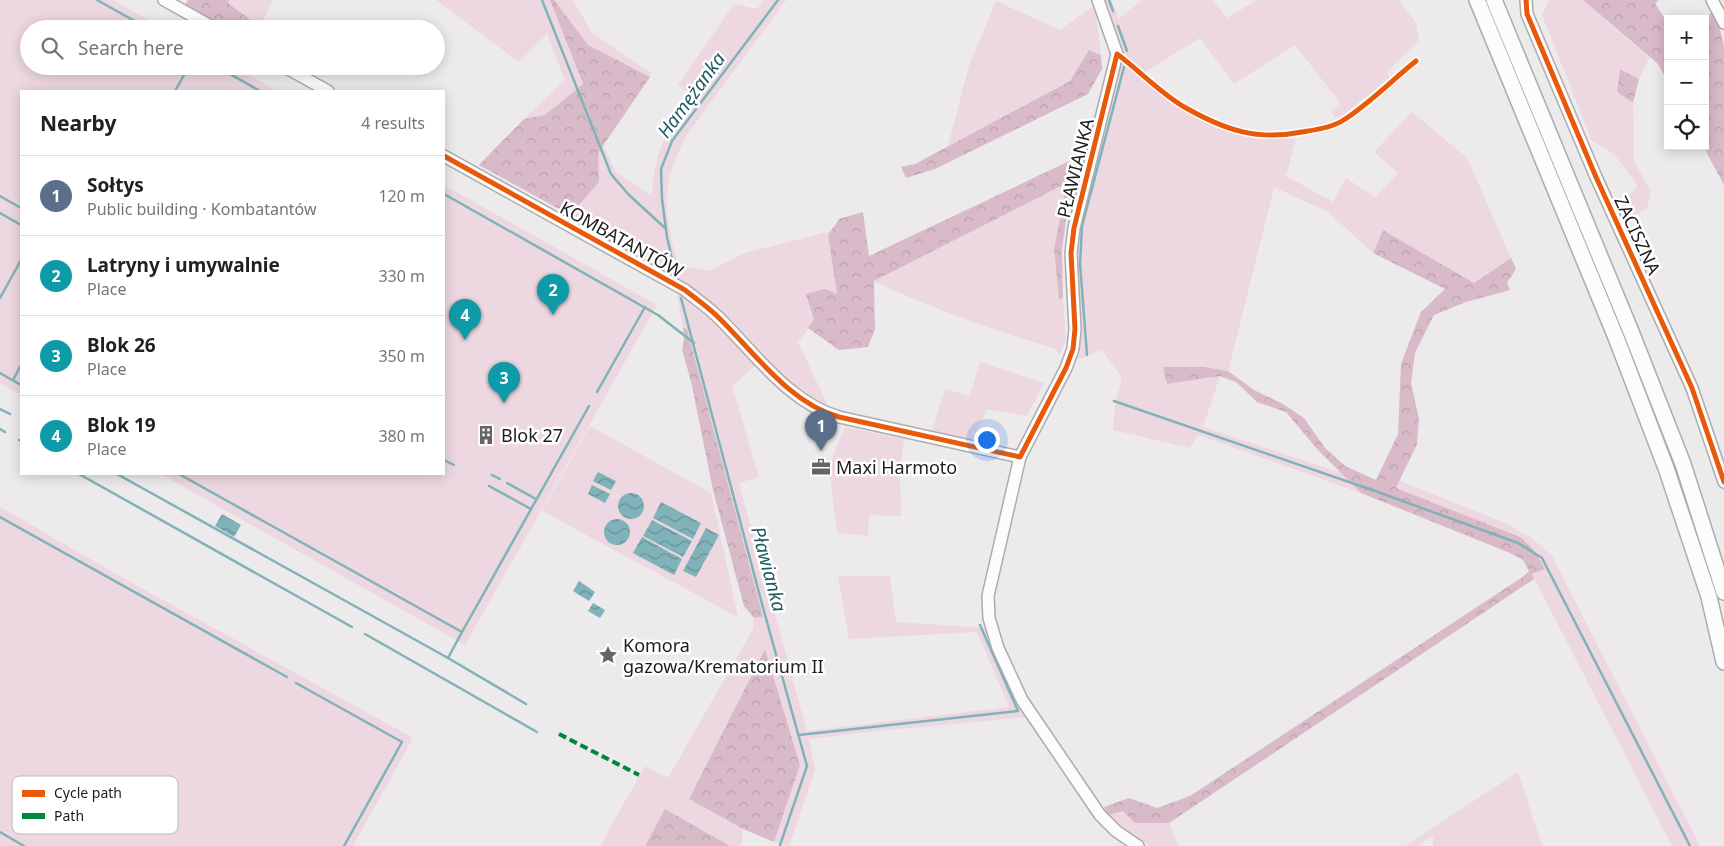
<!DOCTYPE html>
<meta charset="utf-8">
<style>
:root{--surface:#fff;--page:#f6f6f6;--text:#202124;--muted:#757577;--line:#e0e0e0;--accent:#666565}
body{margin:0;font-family:"Noto Sans",sans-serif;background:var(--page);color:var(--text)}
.controls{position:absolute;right:15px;top:15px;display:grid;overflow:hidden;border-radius:0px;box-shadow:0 2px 12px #0003}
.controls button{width:45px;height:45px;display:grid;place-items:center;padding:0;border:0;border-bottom:1px solid var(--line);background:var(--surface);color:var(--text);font:25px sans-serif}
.you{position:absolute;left:986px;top:439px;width:18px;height:18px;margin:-12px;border:4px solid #fff;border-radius:50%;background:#1a73e8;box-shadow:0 0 0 8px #1a73e833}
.badge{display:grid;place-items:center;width:32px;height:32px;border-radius:50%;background:var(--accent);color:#fff;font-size:16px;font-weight:700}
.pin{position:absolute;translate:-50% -41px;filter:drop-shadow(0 1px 2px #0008)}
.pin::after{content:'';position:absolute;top:26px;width:18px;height:15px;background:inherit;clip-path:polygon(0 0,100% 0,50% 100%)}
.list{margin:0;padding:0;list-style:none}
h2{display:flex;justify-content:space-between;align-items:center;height:65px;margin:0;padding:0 20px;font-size:21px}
h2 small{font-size:16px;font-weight:400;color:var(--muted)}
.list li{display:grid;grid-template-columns:32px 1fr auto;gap:15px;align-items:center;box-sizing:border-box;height:80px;padding:0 20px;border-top:1px solid var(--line)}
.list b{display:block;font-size:19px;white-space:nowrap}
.list p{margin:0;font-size:16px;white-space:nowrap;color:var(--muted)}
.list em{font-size:16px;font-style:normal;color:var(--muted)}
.icon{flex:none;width:28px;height:28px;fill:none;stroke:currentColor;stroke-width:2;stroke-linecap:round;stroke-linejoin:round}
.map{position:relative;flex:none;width:1724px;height:846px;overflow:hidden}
.search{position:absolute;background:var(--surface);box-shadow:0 2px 12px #0003;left:20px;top:20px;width:425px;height:55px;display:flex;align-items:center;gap:12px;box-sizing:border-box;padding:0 18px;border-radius:28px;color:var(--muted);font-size:19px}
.panel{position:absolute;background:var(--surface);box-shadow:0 2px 12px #0003;left:20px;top:90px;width:425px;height:385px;border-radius:0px}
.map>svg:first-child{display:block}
</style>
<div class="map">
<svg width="1724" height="846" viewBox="0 0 1724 846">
<defs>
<pattern id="forest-crowns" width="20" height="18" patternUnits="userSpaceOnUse" patternTransform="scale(1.25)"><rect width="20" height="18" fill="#d9bac9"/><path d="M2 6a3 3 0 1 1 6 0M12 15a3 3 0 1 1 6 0" fill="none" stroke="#ba9fac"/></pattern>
<pattern id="water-waves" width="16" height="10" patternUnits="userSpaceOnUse" patternTransform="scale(1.25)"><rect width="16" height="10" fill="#80b3b9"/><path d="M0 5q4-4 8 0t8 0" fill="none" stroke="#689196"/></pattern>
</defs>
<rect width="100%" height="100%" fill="#eceaeb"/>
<g fill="#edd7e1">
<polygon points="0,0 113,0 164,29 29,29 29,66 233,66 277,91 21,91 21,395 0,383"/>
<polygon points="229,0 273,0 260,27 228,3"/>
<polygon points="436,0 550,0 583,84 545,115 524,119 565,80 547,34 519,62"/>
<polygon points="554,0 573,0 592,33 651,73 650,77 588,45"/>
<path d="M764,0h22l-100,136c-8,17 -16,34 -18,52 -4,25 4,53 10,77l31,6 36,-18 86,-22 -3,4 9,60 -23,26 -16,21 30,64 -23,-11 -23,-21 -51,-55 -37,-30 -125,-70 1,-4 29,-33 -1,-29 5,-8 13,27 36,24c1,-22 5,-44 16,-64 7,-12 18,-23 26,-34l-16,-13 56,-81 23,5z"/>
<polygon points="1101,0 1111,0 1119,19 1142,0 1212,0 1227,18 1257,0 1398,0 1416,23 1419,40 1387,72 1390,77 1341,117 1335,118 1331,112 1341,104 1295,45 1234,84 1200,38 1145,72 1122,51"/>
<polygon points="1549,0 1583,0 1649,58 1639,79 1620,69 1617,92 1633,103 1634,161 1651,192 1647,208 1631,219 1622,202 1638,186 1614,154 1592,141 1542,15"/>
<polygon points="996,1 1060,30 1095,5 1101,55 1089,50 1070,81 948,146 969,66"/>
<polygon points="1119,61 1187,113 1227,131 1259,139 1296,139 1286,176 1333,202 1346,178 1375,197 1398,173 1374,152 1412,112 1467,158 1511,258 1474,283 1383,230 1373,253 1328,212 1274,187 1228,371 1205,367 1163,367 1168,384 1220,376 1203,427 1342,473 1361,493 1198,435 1190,448 1113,430 1115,405 1122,378 1102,350 1076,360 1079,333 1076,253 1079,223"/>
<path d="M1068,183l-14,66 5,50 4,-1 3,42 -7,15 -3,-6c-62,-19 -123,-40 -182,-68z"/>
<polygon points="444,185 657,305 465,645 161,474 444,474"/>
<polygon points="677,295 687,295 756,365 732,386 759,477 739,483 807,731 1009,707 977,632 849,639 838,576 890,576 896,622 985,628 1025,717 867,732 809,739 815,770 789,846 774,842 800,765 765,649 689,799 743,829 742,843 737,846 730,846 665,809 645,846 604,846 601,844 645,766 668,778 753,629 754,618 763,617 687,329 683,328"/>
<polygon points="980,362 1044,383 1027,416 987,409 973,440 932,432 945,389 970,396"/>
<polygon points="590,426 711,493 738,617 542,511"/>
<polygon points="845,427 904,439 900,474 901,516 869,515 868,536 837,533 830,475 833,456"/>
<polygon points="1400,481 1503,522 1532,538 1552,556 1700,846 1672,846 1532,574 1545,569 1520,537 1396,488"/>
<polygon points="0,507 134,584 413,738 353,846 0,846"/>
<polygon points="1518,772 1542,846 1433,846 1433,836 1417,846 1405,846"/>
<polygon points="1123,810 1135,823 1169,823 1178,846 1150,846 1124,829 1108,815"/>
</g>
<g fill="url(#forest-crowns)">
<polygon points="188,0 229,0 228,3 260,27 259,29 226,29 185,5"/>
<polygon points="550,0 554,0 588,45 650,77 598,153 599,182 570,215 479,165 524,119 545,115 583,84"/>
<polygon points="1583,0 1659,0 1655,3 1668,24 1668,82 1658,64"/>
<polygon points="1713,12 1719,25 1724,47 1724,185 1703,146 1705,146 1705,19 1702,19"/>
<polygon points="1089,50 1101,55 1102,69 1088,94 935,169 906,178 901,167 915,164 1070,81"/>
<polygon points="1620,69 1639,79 1633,103 1617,92"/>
<polygon points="1080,156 1067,212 1062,250 1063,298 1059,299 1054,249 1067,183 874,281 875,329 868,347 839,350 808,328 814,320 806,294 825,289 837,294 828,235 839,219 863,212 869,256"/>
<polygon points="1383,230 1474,283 1511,258 1516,269 1507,283 1510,290 1466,302 1434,315 1415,353 1411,383 1419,419 1417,444 1396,488 1520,537 1533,549 1545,569 1532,574 1534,579 1169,823 1135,823 1123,811 1108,815 1104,807 1129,798 1157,808 1190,796 1521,578 1529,571 1523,560 1510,553 1361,493 1318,450 1286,412 1257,402 1236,382 1220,376 1167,384 1163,367 1205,367 1228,371 1254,390 1283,404 1304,418 1325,448 1345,466 1376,480 1398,434 1401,364 1421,312 1445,289 1373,253"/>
<polygon points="683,328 687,329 763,617 754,618 744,606 713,490 691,381 682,350 684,340"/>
<polygon points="765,649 800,765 774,842 743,829 689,799"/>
<polygon points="665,809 730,846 645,846"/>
</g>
<g fill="url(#water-waves)">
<polygon points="598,472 616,481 611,490 593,481"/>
<polygon points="592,485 610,494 605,503 588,494"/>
<circle cx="631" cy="506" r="13"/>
<polygon points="661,502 701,523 693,539 653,518"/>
<polygon points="222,514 241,525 234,537 215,526"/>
<circle cx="617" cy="532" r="13"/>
<polygon points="652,520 692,541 683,557 643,536"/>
<polygon points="706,528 719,535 696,577 683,571"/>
<polygon points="642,537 682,559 674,575 633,553"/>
<polygon points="579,581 595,592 589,601 573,591"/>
<polygon points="593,603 605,610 600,618 588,611"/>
</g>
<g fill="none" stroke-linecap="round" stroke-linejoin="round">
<g stroke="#80b3b9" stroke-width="2.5">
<polyline points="97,0 149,29"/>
<polyline points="542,0 611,174 628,194 665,228"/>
<polyline points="1109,0 1113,11"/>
<polyline points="1118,26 1127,51"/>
<polyline points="216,66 260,91"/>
<polyline points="175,91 189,66"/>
<polyline points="444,194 658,315 694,343"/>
<polyline points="0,196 21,208"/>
<polyline points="0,213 21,225"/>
<polyline points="675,272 667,237 662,199 661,169 672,141 778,0"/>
<polyline points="0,298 21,260"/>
<polyline points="681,298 762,604 807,766 780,845"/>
<polyline points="1087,355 1080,263 1082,226 1124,67"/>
<polyline points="0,373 21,385"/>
<polyline points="13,380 21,365"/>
<polyline points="597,392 645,307"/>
<polyline points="1114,401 1375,491 1518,543 1542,558 1690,846"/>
<polyline points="0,409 10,414"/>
<polyline points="0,429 5,432"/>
<polyline points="19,440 21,441"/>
<polyline points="444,460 454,465"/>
<polyline points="79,474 352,627"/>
<polyline points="117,474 448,658 526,704"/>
<polyline points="179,474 462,632 589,406"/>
<polyline points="492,475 500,479"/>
<polyline points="507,483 536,499"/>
<polyline points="489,486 531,509"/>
<polyline points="0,517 287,677"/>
<polyline points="365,634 537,732"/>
<polyline points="448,658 462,632"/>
<polyline points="296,683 402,742 344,846"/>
<polyline points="799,735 1018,711 980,625"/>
<polyline points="0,832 24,846"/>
</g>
<g stroke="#adabac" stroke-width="14">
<g id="street">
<polyline points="164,0 216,29"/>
<polyline points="1098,0 1117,54 1074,228 1071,253 1075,329 1073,349 1066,368 1020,457 988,596 989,618 998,648 1022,700 1100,815 1116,831 1138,846"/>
<polyline points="1526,0 1527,14 1596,177 1692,388 1724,482"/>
<polyline points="1712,0 1724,23"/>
<polyline points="283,66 328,91"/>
<path d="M444,156l241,134c11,9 23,17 33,27 36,35 71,86 121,100l181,40"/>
</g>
</g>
<g stroke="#adabac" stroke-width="18">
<g id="secondary">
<polyline points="1477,0 1617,340 1666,468 1709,597 1724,662"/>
<polyline points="1494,0 1632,334 1683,464 1724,592"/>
</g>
</g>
<use href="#street" stroke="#fcfcfc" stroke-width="11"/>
<use href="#secondary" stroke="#fcfcfc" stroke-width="15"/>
<polyline stroke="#00873e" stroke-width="4" stroke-dasharray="8 4" stroke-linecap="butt" points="559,734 639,775"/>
<g stroke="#fff" stroke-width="8">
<g id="cycleway">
<polyline points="1526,0 1527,14 1596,177 1692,388 1724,482"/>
<path d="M444,156l241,134c11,9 23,17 33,27 36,35 71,86 121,100l181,40 46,-89 7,-19 2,-20 -4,-76 3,-25 43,-174c23,17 44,40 69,54 39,22 71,33 116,24 12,-2 29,-4 40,-11 26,-16 50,-41 74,-60"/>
</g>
</g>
<use href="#cycleway" stroke="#e8590c" stroke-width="5"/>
</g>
<defs>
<g id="building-bare" transform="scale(1.5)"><path d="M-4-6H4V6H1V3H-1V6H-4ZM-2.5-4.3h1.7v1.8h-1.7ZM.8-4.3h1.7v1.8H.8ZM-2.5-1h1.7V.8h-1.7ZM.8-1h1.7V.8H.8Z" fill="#666565" stroke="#fff" stroke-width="2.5" paint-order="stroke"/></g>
<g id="office-bare" transform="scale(1.5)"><path d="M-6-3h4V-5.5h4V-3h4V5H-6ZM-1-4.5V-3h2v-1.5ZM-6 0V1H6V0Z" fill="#666565" stroke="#fff" stroke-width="2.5" paint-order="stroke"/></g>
<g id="sight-bare" transform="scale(1.5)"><path d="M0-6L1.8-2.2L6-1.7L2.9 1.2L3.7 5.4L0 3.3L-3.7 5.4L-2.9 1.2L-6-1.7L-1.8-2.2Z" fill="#666565" stroke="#fff" stroke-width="2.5" paint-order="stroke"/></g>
</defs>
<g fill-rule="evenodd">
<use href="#building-bare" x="486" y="435"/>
<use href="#office-bare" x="821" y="467"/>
<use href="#sight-bare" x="608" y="655"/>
</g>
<g text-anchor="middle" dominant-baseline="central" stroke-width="5" stroke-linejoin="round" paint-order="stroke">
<g font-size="18" fill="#1e1d1d" stroke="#fff">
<text transform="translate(1075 168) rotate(-76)">PŁAWIANKA</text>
<text transform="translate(1638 235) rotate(65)">ZACISZNA</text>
<text transform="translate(622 239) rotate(29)">KOMBATANTÓW</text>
</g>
<g font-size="18" fill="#1e1d1d" stroke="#fff" text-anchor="start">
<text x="501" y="435">Blok 27</text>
<text x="836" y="467">Maxi Harmoto</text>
<text x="623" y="645">Komora<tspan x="623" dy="21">gazowa/Krematorium II</tspan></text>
</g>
<g font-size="19" font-style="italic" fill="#1f5d63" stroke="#fff">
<text transform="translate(691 95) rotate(-54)">Hamężanka</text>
<text transform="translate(769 569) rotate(75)">Pławianka</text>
</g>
</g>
<rect x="12" y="776" width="166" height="58" rx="8" fill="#fff" stroke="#bcbbbb" stroke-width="1"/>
<rect x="22" y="790" width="23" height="7" fill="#e8590c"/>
<rect x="22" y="813" width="23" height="6" fill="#00873e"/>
<g font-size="14" fill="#1e1d1d">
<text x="54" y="798">Cycle path</text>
<text x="54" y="821">Path</text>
</g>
</svg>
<div class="controls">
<button>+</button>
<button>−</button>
<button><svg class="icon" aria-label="locate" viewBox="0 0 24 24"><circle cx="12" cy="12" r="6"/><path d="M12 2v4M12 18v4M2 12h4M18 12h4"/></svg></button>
</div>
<div class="you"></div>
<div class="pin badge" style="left:821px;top:451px;background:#5c6f8a">1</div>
<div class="pin badge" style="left:553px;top:315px;background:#0f9aa8">2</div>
<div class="pin badge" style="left:504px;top:403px;background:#0f9aa8">3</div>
<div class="pin badge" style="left:465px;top:340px;background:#0f9aa8">4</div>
<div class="search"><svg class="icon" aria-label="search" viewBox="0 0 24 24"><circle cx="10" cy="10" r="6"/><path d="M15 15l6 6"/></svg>Search here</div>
<section class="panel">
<h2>Nearby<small>4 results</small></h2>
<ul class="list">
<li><span class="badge" style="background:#5c6f8a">1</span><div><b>Sołtys</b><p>Public building · Kombatantów</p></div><em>120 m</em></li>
<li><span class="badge" style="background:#0f9aa8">2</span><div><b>Latryny i umywalnie</b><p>Place</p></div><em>330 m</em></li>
<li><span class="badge" style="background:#0f9aa8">3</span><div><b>Blok 26</b><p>Place</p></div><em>350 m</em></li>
<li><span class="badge" style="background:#0f9aa8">4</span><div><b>Blok 19</b><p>Place</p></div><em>380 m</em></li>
</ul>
</section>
</div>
